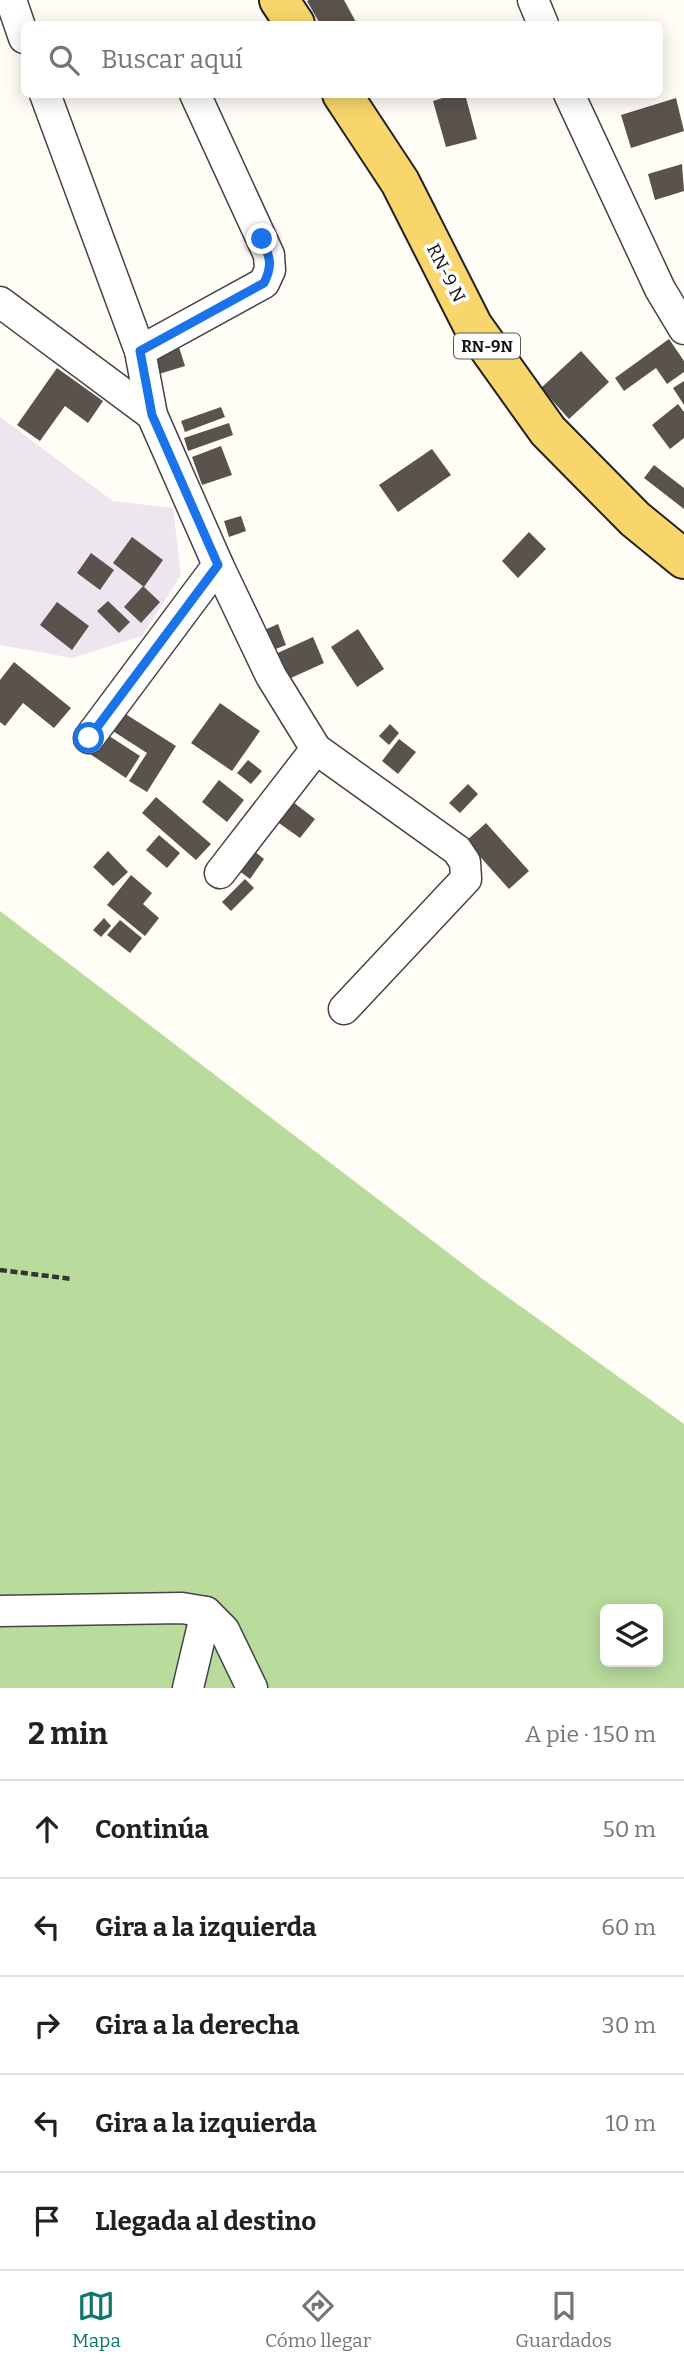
<!DOCTYPE html>
<html lang="es">
<meta charset="utf-8">
<style>
:root{--surface:#fff;--page:#f6f6f6;--text:#202124;--muted:#757577;--line:#e0e0e0;--accent:#0f766e}
body{margin:0;font-family:Bitter,serif;background:var(--page);color:var(--text)}
.controls{position:absolute;right:21px;bottom:21px;display:grid;overflow:hidden;border-radius:10px;box-shadow:0 4px 18px #0003}
.controls button{width:63px;height:63px;display:grid;place-items:center;padding:0;border:0;border-bottom:2px solid var(--line);background:var(--surface);color:var(--text);font:35px sans-serif}
.stop{position:absolute;width:21px;height:21px;margin:-16px;border:5px solid #1a73e8;border-radius:50%;background:#fff}
.stop.end{background:#1a73e8;border-color:#fff;box-shadow:0 2px 7px #0008}
.list{margin:0;padding:0;list-style:none}
h2{display:flex;justify-content:space-between;align-items:center;height:91px;margin:0;padding:0 28px;font-size:30px}
h2 small{font-size:23px;font-weight:400;color:var(--muted)}
.list li{display:grid;grid-template-columns:46px 1fr auto;gap:21px;align-items:center;box-sizing:border-box;height:98px;padding:0 28px;border-top:2px solid var(--line)}
.list b{display:block;font-size:26px;white-space:nowrap}
.list em{font-size:23px;font-style:normal;color:var(--muted)}
.icon{flex:none;width:38px;height:38px;fill:none;stroke:currentColor;stroke-width:2;stroke-linecap:round;stroke-linejoin:round}
.map{position:relative;flex:none;width:684px;height:1688px;overflow:hidden}
.search{position:absolute;background:var(--surface);box-shadow:0 4px 18px #0003;left:21px;right:21px;top:21px;height:77px;display:flex;align-items:center;gap:18px;box-sizing:border-box;padding:0 24px;border-radius:10px;color:var(--muted);font-size:26px}
.sheet{height:581px;background:var(--surface)}
nav{display:flex;justify-content:space-around;align-items:center;box-sizing:border-box;height:98px;border-top:2px solid var(--line);background:var(--surface);font-size:19px;color:var(--muted)}
nav a{display:grid;justify-items:center;gap:4px}
nav .on{color:var(--accent)}
.map>svg:first-child{display:block}
</style>
<div class="map">
<svg width="684" height="1688" viewBox="0 0 684 1688">
<rect width="100%" height="100%" fill="#fffdf5"/>
<polygon fill="#eee6ef" points="0,417 113,501 173,508 181,575 142,636 72,658 0,645"/>
<path fill="#b9dc9c" fill-rule="evenodd" d="M0,911l484,369 200,144v264h-684zM605,1609h53v53h-53z"/>
<g fill="#5a524d">
<polygon points="309,0 344,0 357,24 320,24 307,1"/>
<polygon points="456,94 465,94 477,139 446,147 433,101"/>
<polygon points="676,98 684,131 631,148 621,115"/>
<polygon points="682,164 684,191 655,200 648,174"/>
<polygon points="669,339 684,361 684,372 667,384 656,368 624,391 615,378"/>
<polygon points="177,341 185,366 159,374 151,350"/>
<polygon points="581,351 609,382 569,419 541,388"/>
<polygon points="57,368 103,401 88,423 65,406 40,441 17,425"/>
<polygon points="684,381 684,405 673,388"/>
<polygon points="678,404 684,412 684,438 670,449 652,425"/>
<polygon points="221,407 225,417 185,432 181,421"/>
<polygon points="229,423 233,435 188,451 184,438"/>
<polygon points="221,446 232,475 202,485 192,457"/>
<polygon points="432,449 451,475 398,512 379,485"/>
<polygon points="654,465 684,488 684,509 644,478"/>
<polygon points="241,516 246,531 229,537 224,521"/>
<polygon points="529,532 546,549 518,578 502,561"/>
<polygon points="132,537 163,560 144,587 113,563"/>
<polygon points="91,553 114,570 100,590 77,573"/>
<polygon points="143,586 160,602 141,623 124,607"/>
<polygon points="108,601 130,622 119,633 97,611"/>
<polygon points="57,602 89,626 72,650 40,625"/>
<polygon points="278,624 286,645 268,652 260,632"/>
<polygon points="358,629 384,669 357,687 331,647"/>
<polygon points="313,637 324,663 282,682 271,656"/>
<polygon points="14,662 71,708 54,728 23,703 5,726 0,722 0,680"/>
<polygon points="220,703 260,731 232,771 191,743"/>
<polygon points="116,708 176,746 147,792 129,781 147,753 105,726"/>
<polygon points="390,724 399,733 389,745 379,736"/>
<polygon points="100,730 140,756 126,778 87,752"/>
<polygon points="399,739 416,752 398,774 382,761"/>
<polygon points="248,760 262,771 251,784 237,773"/>
<polygon points="219,780 244,800 227,822 202,802"/>
<polygon points="468,784 478,794 460,813 449,803"/>
<polygon points="284,795 315,819 300,838 269,816"/>
<polygon points="156,797 211,844 196,860 142,813"/>
<polygon points="486,823 529,871 509,889 466,841"/>
<polygon points="159,835 180,853 167,868 146,850"/>
<polygon points="249,847 264,859 250,879 234,867"/>
<polygon points="108,851 128,872 113,886 93,867"/>
<polygon points="131,875 152,893 143,904 159,918 145,936 107,905"/>
<polygon points="245,879 254,888 231,911 222,902"/>
<polygon points="104,918 111,926 101,937 93,930"/>
<polygon points="120,920 142,938 130,953 107,935"/>
</g>
<g fill="none" stroke-linecap="round" stroke-linejoin="round">
<g stroke="#444" stroke-width="33">
<g id="minor">
<polyline points="11,0 24,38"/>
<polyline points="533,0 543,24"/>
<polyline points="45,94 140,351 152,415 218,565 271,676 316,749 457,850 465,862 466,879 344,1009"/>
<polyline points="569,94 660,289 684,329"/>
<polyline points="0,302 152,415"/>
<polyline points="140,351 264,283 270,270 269,255 195,94"/>
<polyline points="89,738 218,565"/>
<polyline points="220,873 316,749"/>
<polyline points="0,1611 182,1608 206,1612 224,1630 252,1688"/>
<polyline points="188,1688 206,1612"/>
</g>
</g>
<g stroke="#222" stroke-width="42">
<g id="major">
<polyline points="279,0 295,24"/>
<polyline points="342,94 400,182 473,326 548,431 635,519 684,559"/>
</g>
</g>
<polyline stroke="#333" stroke-width="4.5" stroke-dasharray="7 3.5" stroke-linecap="butt" points="0,1270 72,1279"/>
<use href="#minor" stroke="#fff" stroke-width="30"/>
<use href="#major" stroke="#f9d66b" stroke-width="38"/>
</g>
<g fill="none" stroke-linecap="round" stroke-linejoin="round">
<path stroke="#1a73e8" stroke-width="9" d="M89,738l129,-173 -66,-150 -12,-64 124,-68c9,-18 6,-26 -2,-44"/>
</g>
<g text-anchor="middle" dominant-baseline="central" stroke-width="7" stroke-linejoin="round" paint-order="stroke">
<rect fill="#fff" stroke="#585858" stroke-width="2" x="454" y="333.5" width="66" height="25" rx="5"/>
<g font-size="16" font-weight="bold" fill="#111">
<text x="487" y="346">RN-9N</text>
</g>
<g font-size="18" fill="#111" stroke="#fff">
<text transform="translate(446 273) rotate(63)">RN-9 N</text>
</g>
</g>
</svg>
<div class="controls">
<button><svg class="icon" aria-label="layers" viewBox="0 0 24 24"><path d="M12 4l9 5-9 5-9-5zM3 14l9 5 9-5"/></svg></button>
</div>
<div class="stop" style="left:89px;top:738px"></div>
<div class="stop end" style="left:262px;top:239px"></div>
<div class="search"><svg class="icon" aria-label="search" viewBox="0 0 24 24"><circle cx="10" cy="10" r="6"/><path d="M15 15l6 6"/></svg>Buscar aquí</div>
</div>
<section class="sheet">
<h2>2 min<small>A pie · 150 m</small></h2>
<ul class="list">
<li><svg class="icon" aria-label="ahead" viewBox="0 0 24 24"><path d="M12 20V5M6 11l6-6 6 6"/></svg><div><b>Continúa</b></div><em>50 m</em></li>
<li><svg class="icon" aria-label="left" viewBox="0 0 24 24"><path d="M17 20v-9H6M10 6l-5 5 5 5"/></svg><div><b>Gira a la izquierda</b></div><em>60 m</em></li>
<li><svg class="icon" aria-label="right" viewBox="0 0 24 24"><path d="M7 20v-9h11M14 6l5 5-5 5"/></svg><div><b>Gira a la derecha</b></div><em>30 m</em></li>
<li><svg class="icon" aria-label="left" viewBox="0 0 24 24"><path d="M17 20v-9H6M10 6l-5 5 5 5"/></svg><div><b>Gira a la izquierda</b></div><em>10 m</em></li>
<li><svg class="icon" aria-label="arrive" viewBox="0 0 24 24"><path d="M6 21V4h12l-3 4 3 4H6"/></svg><div><b>Llegada al destino</b></div></li>
</ul>
</section>
<nav>
<a class="on"><svg class="icon" aria-label="map" viewBox="0 0 24 24"><path d="M3 6l6-2 6 2 6-2v14l-6 2-6-2-6 2zM9 4v14M15 6v14"/></svg>Mapa</a>
<a><svg class="icon" aria-label="directions" viewBox="0 0 24 24"><path d="M12 3l9 9-9 9-9-9zM9 14v-3h6M13 9l2 2-2 2"/></svg>Cómo llegar</a>
<a><svg class="icon" aria-label="saved" viewBox="0 0 24 24"><path d="M7 4h10v16l-5-4-5 4z"/></svg>Guardados</a>
</nav>
